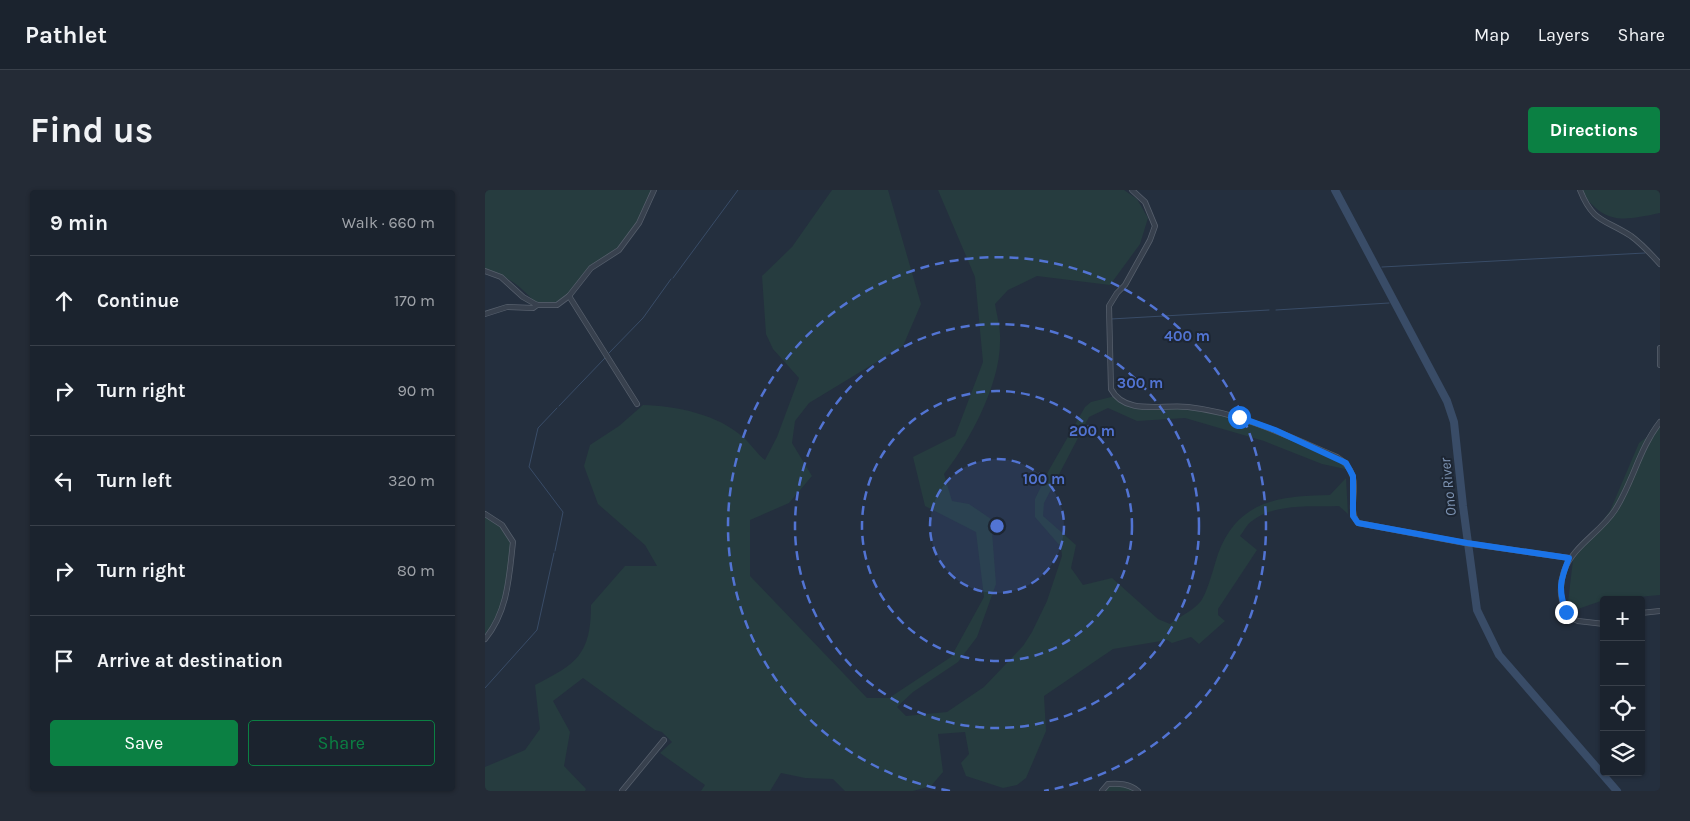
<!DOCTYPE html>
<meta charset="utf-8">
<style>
:root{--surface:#1b232e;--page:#242b36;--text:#f1f3f6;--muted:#a0a4aa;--line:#39404a;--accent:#0b8043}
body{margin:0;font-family:Karla,sans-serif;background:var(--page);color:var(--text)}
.controls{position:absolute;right:15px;bottom:15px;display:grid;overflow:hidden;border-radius:5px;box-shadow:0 1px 4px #0004}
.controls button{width:45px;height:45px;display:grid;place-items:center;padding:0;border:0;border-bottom:1px solid var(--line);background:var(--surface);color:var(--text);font:25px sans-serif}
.stop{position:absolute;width:15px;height:15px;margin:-11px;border:4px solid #1a73e8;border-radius:50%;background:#fff}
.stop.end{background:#1a73e8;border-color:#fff;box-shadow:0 1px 5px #0008}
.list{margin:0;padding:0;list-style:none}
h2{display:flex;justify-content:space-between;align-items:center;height:65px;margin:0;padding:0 20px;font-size:21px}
h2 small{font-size:16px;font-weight:400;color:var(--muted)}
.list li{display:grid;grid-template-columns:32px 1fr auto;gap:15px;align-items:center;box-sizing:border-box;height:90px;padding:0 20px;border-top:1px solid var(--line)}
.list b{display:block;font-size:19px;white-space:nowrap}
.list em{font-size:16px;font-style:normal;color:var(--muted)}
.actions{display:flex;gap:10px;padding:15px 20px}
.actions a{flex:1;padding:11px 0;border:1px solid var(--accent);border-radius:5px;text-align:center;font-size:18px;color:var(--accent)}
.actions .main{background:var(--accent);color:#fff}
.icon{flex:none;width:28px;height:28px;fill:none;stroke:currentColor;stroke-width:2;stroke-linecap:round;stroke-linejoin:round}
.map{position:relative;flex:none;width:1175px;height:601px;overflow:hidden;border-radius:5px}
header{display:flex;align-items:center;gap:30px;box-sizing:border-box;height:70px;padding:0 25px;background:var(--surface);border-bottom:1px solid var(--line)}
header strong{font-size:24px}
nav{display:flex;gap:28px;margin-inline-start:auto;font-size:18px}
.intro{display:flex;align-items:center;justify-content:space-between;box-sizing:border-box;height:120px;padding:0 30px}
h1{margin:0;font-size:35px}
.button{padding:12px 22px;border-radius:5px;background:var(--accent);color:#fff;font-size:18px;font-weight:700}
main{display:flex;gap:30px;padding:0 30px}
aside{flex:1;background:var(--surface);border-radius:5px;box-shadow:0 1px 4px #0004}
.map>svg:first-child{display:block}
</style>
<header>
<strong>Pathlet</strong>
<nav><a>Map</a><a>Layers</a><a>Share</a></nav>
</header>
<div class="intro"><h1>Find us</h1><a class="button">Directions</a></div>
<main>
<aside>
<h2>9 min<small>Walk · 660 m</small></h2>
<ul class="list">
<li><svg class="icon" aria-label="ahead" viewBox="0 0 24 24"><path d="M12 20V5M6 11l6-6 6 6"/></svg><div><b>Continue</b></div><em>170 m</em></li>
<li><svg class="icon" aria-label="right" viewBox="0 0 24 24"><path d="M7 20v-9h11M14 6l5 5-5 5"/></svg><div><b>Turn right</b></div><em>90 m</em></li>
<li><svg class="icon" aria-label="left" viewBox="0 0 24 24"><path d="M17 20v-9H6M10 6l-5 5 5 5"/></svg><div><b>Turn left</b></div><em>320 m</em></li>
<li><svg class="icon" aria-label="right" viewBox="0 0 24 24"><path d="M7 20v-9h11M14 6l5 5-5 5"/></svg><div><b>Turn right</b></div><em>80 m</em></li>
<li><svg class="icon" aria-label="arrive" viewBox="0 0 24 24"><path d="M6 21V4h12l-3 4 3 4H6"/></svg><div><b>Arrive at destination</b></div></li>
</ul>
<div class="actions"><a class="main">Save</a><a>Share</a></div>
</aside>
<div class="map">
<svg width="1175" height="601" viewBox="0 0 1175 601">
<rect width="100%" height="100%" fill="#242f3e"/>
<g fill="#263c3f">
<path d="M0,0h169l-15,33 -20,27 -28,18 -15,20 -19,17h-20c-14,-17 -30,-30 -52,-35z"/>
<path d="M347,0h56l33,114 -18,42 -94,57 -14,18 -3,22 20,33 -23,27 -39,17v56l117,122h22l62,-41 33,-60 -8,-65 -51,-26 -12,-49 42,-21 28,-74 -8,-85 -37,-87h186l13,9 11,19 -8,26 -30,41 -73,-9 -29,14 -13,14c2,12 6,25 5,38 0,42 -30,99 -56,132l8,27 17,3 22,15 5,65 -19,53 -19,25 -45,30 -16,15 9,9 41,-4 37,-25 39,-41 9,-14 15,-31 15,-45 -1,-9 -26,-30v-18l14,-29 36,-63 6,-5 24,-6 12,8 59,2 53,11 98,40 13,13 -28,-6 -58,-23 -79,-23 -48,3 -29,-13 -19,9 -45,86 -1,13 33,29 -5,23 12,17 29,-7 46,41 12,5c9,-7 24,-14 31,-23 7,-10 13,-35 17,-47 20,-54 61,-58 112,-59l16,-17 2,36 -9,-8c-27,1 -64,-3 -87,15 -5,3 -8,10 -12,15l17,14 -39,59v6l7,6 -26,23 -8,-7 -19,6 -5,-3 -54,9 -69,47 2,35 -20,47 -9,7 -14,3 -37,-12 -5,-13 8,-9 -4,-22 -27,2 5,38 -12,14 -18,5h-68l-12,-12 -28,-1 -24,-5 -11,18h-69l4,-6 -45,-32 12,-11 -10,-10 -7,-2 -72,-52 -30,23 17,31 -6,34 22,23 -1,2h-100v-24l40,-17 15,-21 -5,-44c41,-21 56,-30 56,-80l34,-39h32l-12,-21 -47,-41 -14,-38 6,-21 29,-19 24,-21c33,1 75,9 101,33 7,6 13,16 21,22l12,-23 22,-59 -26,-29 -7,-15 -4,-58 30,-29z"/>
<path d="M1095,0h80v23c-39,8 -55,12 -80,-23z"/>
<polygon points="1175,237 1175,405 1119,410 1084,422 1083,412 1088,370 1125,321 1154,253"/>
<polygon points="0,324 8,327 28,352 18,417 0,449"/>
<polygon points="631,593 653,601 617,601 623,594"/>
</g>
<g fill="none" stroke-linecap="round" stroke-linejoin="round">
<g stroke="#394c67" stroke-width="1">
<polyline points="891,77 893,77"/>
<polyline points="897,77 1160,63"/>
<polyline points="188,88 253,0"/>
<polyline points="909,113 911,113"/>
<polyline points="791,120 904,113"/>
<polyline points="626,129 784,120"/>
<polyline points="124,163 158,128 186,89"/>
<polyline points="74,216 120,168"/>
<polyline points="70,361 78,322 44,277 53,238 72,218"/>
<polyline points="0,498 52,440 69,363"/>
</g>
<polyline stroke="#394c67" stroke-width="8" points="850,0 962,211 969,232 978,316 992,420 1014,465 1132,601"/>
<g stroke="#565f6c" stroke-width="6">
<g id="street">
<path d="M647,0l13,12 10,24 -5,14 -25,45 -8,8 -8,13 2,83c14,27 52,15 77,18 53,6 100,29 149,50 32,20 6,48 21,66l107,20 104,15"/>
<path d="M1095,0c13,33 25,29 51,46 11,8 20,18 29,28"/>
<polyline points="0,81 16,87 38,107 52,115 72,115 84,106 106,78 134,60 154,33 169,0"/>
<polyline points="84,106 152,214"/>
<polyline points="0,124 22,117 48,118 52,115"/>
<polyline points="1175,158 1175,175"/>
<path d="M0,324l17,11 11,17c-4,35 -5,69 -28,97"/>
<polyline points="1156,423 1175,421"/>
<path d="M1119,434l-26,-3 -7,-3c-12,-13 -12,-32 -7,-47 9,-25 37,-39 51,-61 18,-28 24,-61 45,-88"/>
<polyline points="137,601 179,550"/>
<path d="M617,601l6,-7c12,-1 21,0 30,7"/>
</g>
</g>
<use href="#street" stroke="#38414e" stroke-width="4.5"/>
</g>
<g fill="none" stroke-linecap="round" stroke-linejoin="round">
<path stroke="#1a73e8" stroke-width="6" d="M754,227l36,13 71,33 7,13v40l5,7 109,20 102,15c-9,23 -11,31 -3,54"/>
</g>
<circle cx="512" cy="336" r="67" fill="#5274d3" fill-opacity=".12"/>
<g fill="none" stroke="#5274d3" stroke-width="2.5" stroke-dasharray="9 6">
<circle cx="512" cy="336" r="67"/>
<circle cx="512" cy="336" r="135"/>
<circle cx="512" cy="336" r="202"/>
<path d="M465 601A269 269 0 1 1 559 601"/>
</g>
<g text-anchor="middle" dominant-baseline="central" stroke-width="4" stroke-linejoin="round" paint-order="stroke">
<g font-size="15" font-style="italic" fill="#7c92b1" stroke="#1d2633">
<text transform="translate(963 297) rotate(-96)">Ono River</text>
</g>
</g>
<circle cx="512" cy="336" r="8" fill="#5274d3" stroke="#1d2633" stroke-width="2.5"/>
<g font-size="15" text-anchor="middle" font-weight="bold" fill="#5274d3" stroke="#1d2633" stroke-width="4" stroke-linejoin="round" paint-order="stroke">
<text x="702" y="151">400 m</text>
<text x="655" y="198">300 m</text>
<text x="607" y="246">200 m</text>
<text x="559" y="294">100 m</text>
</g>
</svg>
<div class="controls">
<button>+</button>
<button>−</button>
<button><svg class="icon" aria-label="locate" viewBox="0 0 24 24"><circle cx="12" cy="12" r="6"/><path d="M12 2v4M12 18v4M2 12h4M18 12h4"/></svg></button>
<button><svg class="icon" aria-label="layers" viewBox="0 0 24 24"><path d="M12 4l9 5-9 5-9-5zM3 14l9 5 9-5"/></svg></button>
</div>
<div class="stop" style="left:754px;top:227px"></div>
<div class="stop end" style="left:1081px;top:422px"></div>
</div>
</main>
